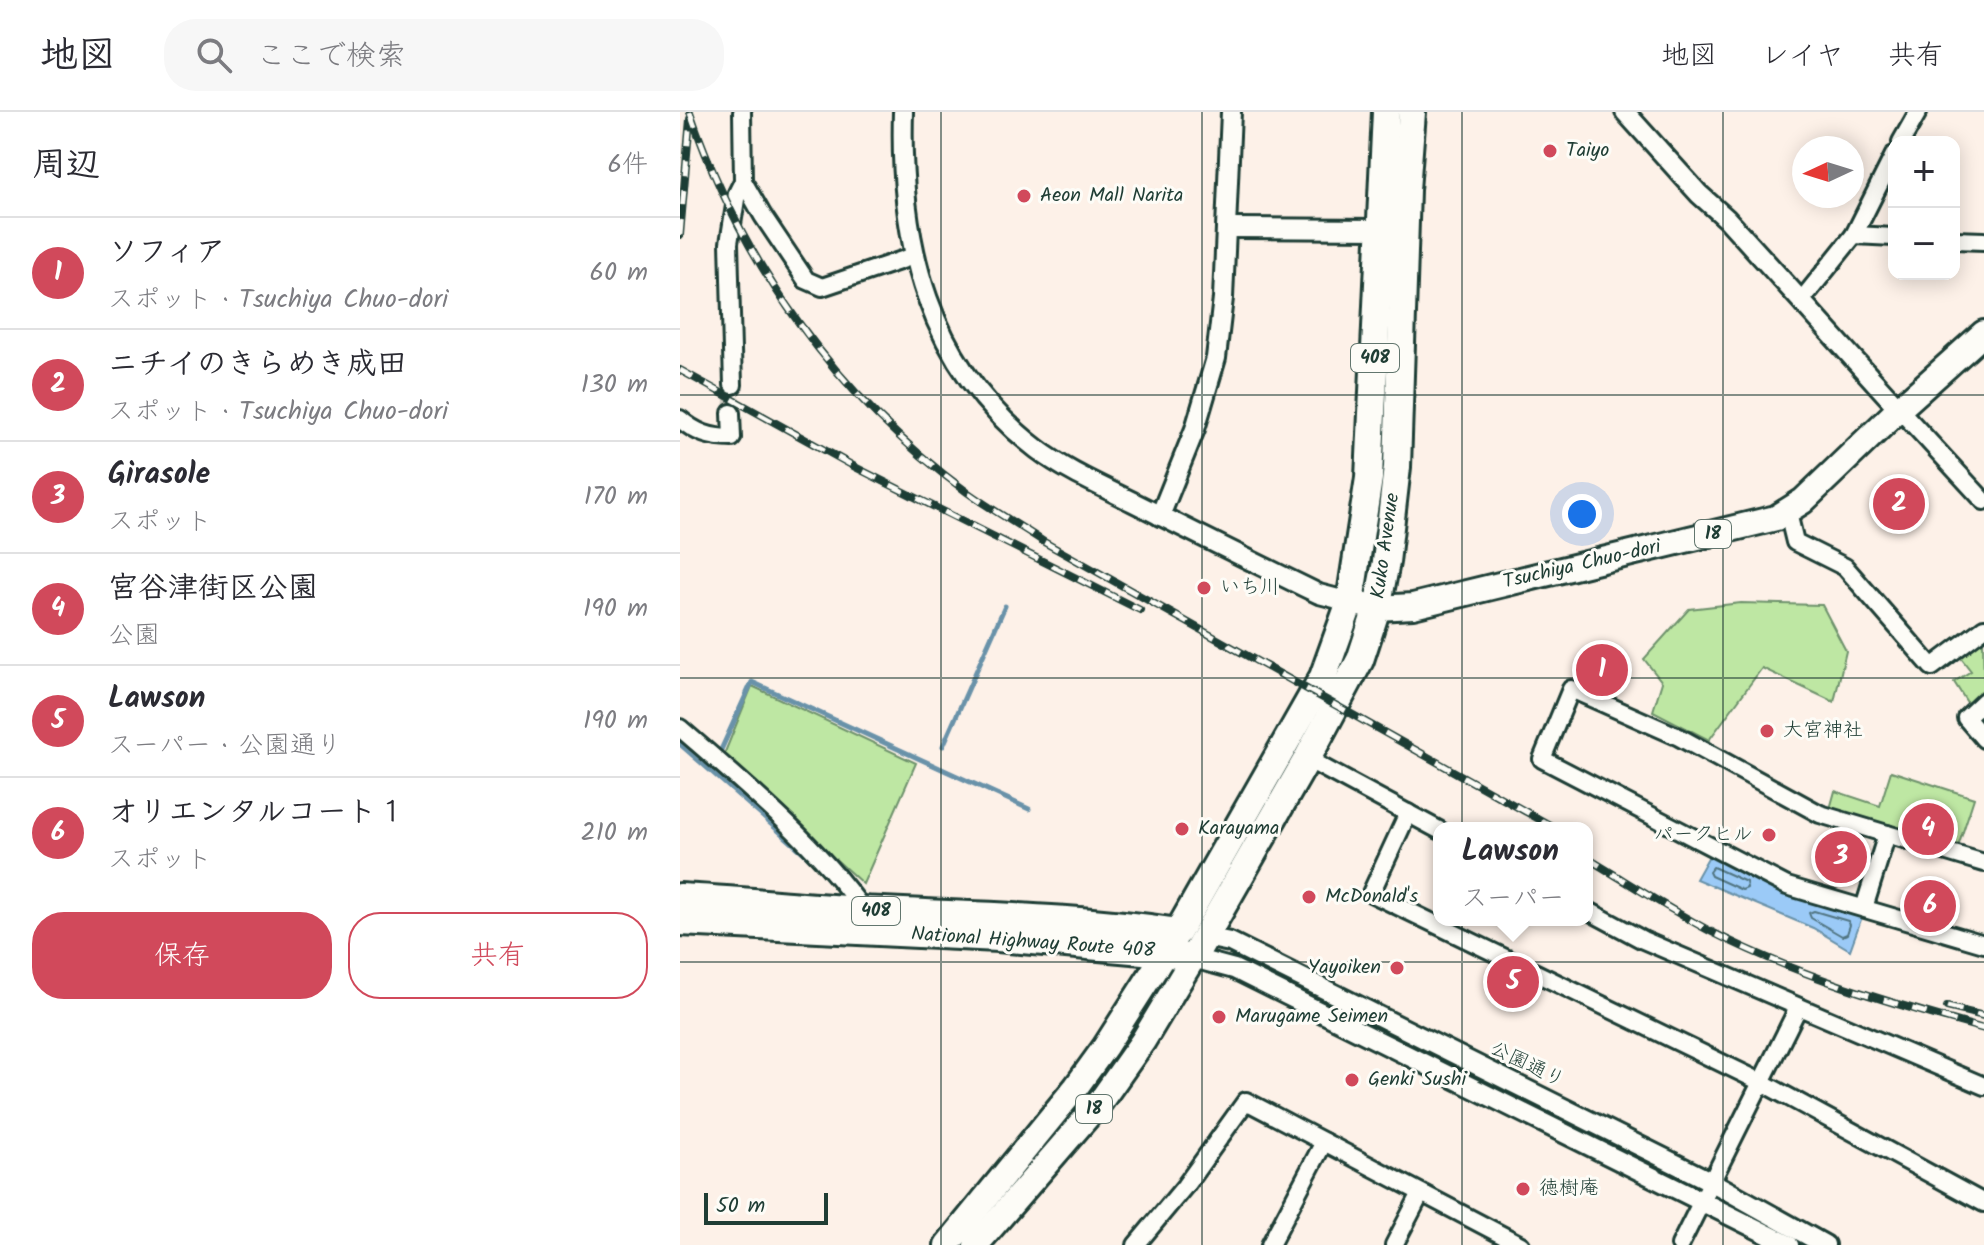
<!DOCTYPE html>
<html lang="ja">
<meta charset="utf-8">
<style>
:root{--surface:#fff;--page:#f7f7f7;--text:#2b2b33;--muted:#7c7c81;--line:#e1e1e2;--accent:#d1495b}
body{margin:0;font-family:Kalam,"Klee One",sans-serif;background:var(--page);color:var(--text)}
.controls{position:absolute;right:24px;top:24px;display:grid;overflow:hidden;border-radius:16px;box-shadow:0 4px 20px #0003}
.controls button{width:72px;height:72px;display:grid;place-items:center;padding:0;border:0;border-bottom:2px solid var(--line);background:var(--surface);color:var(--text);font:40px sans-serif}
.compass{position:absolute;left:1112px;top:24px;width:72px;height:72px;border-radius:50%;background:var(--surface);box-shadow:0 4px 20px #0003;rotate:266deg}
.scale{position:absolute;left:24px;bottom:20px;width:124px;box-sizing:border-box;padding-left:8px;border:4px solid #1f3d34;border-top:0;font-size:22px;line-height:28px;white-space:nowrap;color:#1f3d34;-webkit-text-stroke:6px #fdfcf7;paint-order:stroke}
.you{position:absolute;left:902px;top:402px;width:28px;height:28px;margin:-20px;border:6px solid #fff;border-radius:50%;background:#1a73e8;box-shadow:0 0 0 12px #1a73e833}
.badge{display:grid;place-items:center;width:52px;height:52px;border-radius:50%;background:var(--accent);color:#fff;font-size:26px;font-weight:700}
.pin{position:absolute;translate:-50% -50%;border:4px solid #fff;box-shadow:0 2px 8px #0006}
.popup{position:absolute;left:753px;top:710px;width:160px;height:104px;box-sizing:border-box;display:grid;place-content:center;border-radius:16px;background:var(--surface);filter:drop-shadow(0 2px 6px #0005);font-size:26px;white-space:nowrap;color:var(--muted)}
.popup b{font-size:30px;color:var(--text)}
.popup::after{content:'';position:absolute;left:50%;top:100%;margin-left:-16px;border:16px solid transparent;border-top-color:var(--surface)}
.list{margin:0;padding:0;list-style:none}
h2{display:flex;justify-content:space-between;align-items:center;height:104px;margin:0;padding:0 32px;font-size:34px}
h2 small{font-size:26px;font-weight:400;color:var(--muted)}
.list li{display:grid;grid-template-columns:52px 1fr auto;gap:24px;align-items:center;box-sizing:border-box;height:112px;padding:0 32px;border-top:2px solid var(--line)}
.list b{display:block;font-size:30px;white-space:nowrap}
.list p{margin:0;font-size:26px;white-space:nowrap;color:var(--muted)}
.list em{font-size:26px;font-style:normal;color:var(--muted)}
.actions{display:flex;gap:16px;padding:24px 32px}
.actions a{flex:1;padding:18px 0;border:2px solid var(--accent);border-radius:32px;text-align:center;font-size:28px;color:var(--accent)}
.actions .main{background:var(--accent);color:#fff}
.icon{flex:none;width:44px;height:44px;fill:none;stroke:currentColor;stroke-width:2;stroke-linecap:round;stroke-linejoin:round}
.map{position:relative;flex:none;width:1304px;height:1133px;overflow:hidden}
header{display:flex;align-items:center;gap:48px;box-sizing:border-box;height:112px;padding:0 40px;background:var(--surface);border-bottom:2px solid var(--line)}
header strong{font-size:38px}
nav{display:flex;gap:44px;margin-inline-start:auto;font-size:28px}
.search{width:560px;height:72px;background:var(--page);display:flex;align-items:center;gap:20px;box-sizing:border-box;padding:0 28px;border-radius:32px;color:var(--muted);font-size:30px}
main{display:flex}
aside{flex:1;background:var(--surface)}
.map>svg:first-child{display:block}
</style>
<header>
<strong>地図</strong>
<div class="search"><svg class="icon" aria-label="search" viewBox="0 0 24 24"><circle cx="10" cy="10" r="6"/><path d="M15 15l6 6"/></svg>ここで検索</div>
<nav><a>地図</a><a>レイヤ</a><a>共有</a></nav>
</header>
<main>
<aside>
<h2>周辺<small>6件</small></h2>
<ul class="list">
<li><span class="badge">1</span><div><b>ソフィア</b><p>スポット · Tsuchiya Chuo-dori</p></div><em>60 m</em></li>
<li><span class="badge">2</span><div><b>ニチイのきらめき成田</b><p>スポット · Tsuchiya Chuo-dori</p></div><em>130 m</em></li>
<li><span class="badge">3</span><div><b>Girasole</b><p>スポット</p></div><em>170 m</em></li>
<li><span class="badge">4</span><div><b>宮谷津街区公園</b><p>公園</p></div><em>190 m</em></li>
<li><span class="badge">5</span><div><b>Lawson</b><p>スーパー · 公園通り</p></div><em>190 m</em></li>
<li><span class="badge">6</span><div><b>オリエンタルコート１</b><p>スポット</p></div><em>210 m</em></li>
</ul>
<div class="actions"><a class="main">保存</a><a>共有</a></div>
</aside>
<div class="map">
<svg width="1304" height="1133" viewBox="0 0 1304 1133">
<rect width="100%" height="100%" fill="#fdf1e8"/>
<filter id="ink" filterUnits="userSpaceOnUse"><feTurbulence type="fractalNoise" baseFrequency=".0125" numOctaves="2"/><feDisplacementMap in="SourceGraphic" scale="16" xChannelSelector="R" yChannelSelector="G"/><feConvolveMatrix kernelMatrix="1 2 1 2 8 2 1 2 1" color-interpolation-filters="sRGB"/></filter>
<g filter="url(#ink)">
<g fill="#bee7a3" stroke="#6e926c" stroke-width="2">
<polygon points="1061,491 1142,493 1166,539 1154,590 1082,556 1029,628 973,599 982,570 964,547 1009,497"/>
<polygon points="1303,528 1304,578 1288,592 1274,570 1291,559 1281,546"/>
<polygon points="72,574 236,651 183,772 43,645"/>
<polygon points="1211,659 1294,686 1277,738 1150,697 1155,679 1200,694"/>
</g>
<polygon fill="#9bcaf7" stroke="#6992a9" stroke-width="2" points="1030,742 1104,781 1182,805 1170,838 1133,816 1016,767"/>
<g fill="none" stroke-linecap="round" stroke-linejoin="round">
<g stroke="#517582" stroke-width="2">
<polygon points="1033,755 1066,770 1067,776 1062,778 1031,764 1029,760"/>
<polygon points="1134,799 1168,809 1170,813 1167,822 1162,824 1131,806 1129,801"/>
</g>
<g stroke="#6992a9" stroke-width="5">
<polyline points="0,632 132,748"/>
<polyline points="263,634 325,494"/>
<polyline points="40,640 72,570 349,697"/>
</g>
<polyline stroke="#d1cdc4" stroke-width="16" stroke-dasharray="16 8" stroke-linecap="butt" points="51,301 53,273"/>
<g stroke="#1f3d34" stroke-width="22">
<g id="minor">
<polyline points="62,0 63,69 83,104 126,168 142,175 234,144"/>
<polyline points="1221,30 1238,0"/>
<polyline points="1174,123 1214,125"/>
<polyline points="1274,128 1304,129"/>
<polyline points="1121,189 1174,123 1214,43"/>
<polyline points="53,273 49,131 57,81 63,69"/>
<polyline points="1219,297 1304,389"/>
<path d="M0,307c16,14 31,19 52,19l-1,-25"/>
<polyline points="1108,401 1115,430 1165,455 1252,555 1304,516"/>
<polyline points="1304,589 1286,606 1304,627"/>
<path d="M0,616c61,53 137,116 183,182"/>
<polyline points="627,647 759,718"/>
<polyline points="728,701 691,781 1081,970 1304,1091"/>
<polyline points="1304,751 1140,702 999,625 891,577 862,647 1107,774 1304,832"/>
<polyline points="1184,796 1207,722"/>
<polyline points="907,798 963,828 1304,974"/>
<polyline points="456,1133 505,1074 566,989 841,1133"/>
<polyline points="590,1133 644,1030"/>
<polyline points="714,1133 741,1081"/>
<polyline points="1000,1133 1118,896"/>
</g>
</g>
<g stroke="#1f3d34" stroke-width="24">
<g id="tertiary">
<path d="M223,0c-4,132 25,253 134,337 29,22 64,37 96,53 62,31 124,62 186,92l31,8"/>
<polyline points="945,0 1019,82 1047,107 1219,297"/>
<polyline points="547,116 703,117"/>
<polyline points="480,404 515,317 536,246 543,186 551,0"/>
<polyline points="525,825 550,830 1032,1070 1145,1133"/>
<polyline points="513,846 554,857 1109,1133"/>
</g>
</g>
<g stroke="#1f3d34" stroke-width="30">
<g id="primary">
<polyline points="680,492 697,496 733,494 1096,406 1123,389 1219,297 1304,221"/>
<polyline points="267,1133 396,975 425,935 494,827"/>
<polyline points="296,1133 420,990 463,929 513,846"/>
</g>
</g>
<g stroke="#1f3d34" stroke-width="32">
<g id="trunk">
<path d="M0,785c61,3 121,10 182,13 106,6 211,6 316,22l145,-255 27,-75 19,-124 17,-366"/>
<polyline points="0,810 318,826 485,841 513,846 627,647 680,548 697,496 706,450 717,355 726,78 732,0"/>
</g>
</g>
<use href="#minor" stroke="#fdfcf7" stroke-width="16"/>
<use href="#tertiary" stroke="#fdfcf7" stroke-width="18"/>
<use href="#primary" stroke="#fdfcf7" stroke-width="24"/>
<use href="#trunk" stroke="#fdfcf7" stroke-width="26"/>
<g stroke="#1f3d34" stroke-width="8">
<g id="rail">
<path d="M10,0c52,152 147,285 277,380 25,18 52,33 77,50l511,286"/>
<polyline points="0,123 10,7"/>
<polyline points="0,258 177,356 460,498"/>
<path d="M907,746c40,24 80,50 121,72 87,45 182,73 276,99"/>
<polyline points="1267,895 1304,904"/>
</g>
</g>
<use href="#rail" stroke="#fdfcf7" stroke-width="5" stroke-dasharray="15" stroke-linecap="butt"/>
</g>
</g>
<path fill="none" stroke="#1f3d34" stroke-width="2" stroke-opacity="0.55" d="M261,0v1133M522,0v1133M782,0v1133M1043,0v1133M0,283h1304M0,566h1304M0,850h1304"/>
<g fill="#d1495b" stroke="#fdfcf7" stroke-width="3">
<circle cx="870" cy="39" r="8"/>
<circle cx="344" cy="84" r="8"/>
<circle cx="524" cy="476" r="8"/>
<circle cx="1087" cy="619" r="8"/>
<circle cx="502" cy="717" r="8"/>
<circle cx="1089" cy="723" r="8"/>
<circle cx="629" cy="785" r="8"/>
<circle cx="717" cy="856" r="8"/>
<circle cx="539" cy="905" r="8"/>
<circle cx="672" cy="968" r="8"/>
<circle cx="843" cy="1077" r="8"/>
</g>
<g text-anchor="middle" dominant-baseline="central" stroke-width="6" stroke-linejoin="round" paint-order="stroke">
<g fill="#fdfcf7" stroke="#62766e" stroke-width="2">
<rect x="671" y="232" width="48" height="28" rx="6"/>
<rect x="1015" y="408" width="36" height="28" rx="6"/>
<rect x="172" y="785" width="48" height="28" rx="6"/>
<rect x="396" y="983" width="36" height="28" rx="6"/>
</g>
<g font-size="18" font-weight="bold" fill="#1f3d34">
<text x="695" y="246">408</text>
<text x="1033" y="422">18</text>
<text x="196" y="799">408</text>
<text x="414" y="997">18</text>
</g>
<g font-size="20" fill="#1f3d34" stroke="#fdfcf7" text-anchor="start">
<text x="886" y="39">Taiyo</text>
<text x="360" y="84">Aeon Mall Narita</text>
<text x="540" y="476">いち川</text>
<text x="1103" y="619">大宮神社</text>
<text x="518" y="717">Karayama</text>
<text x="1073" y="723" text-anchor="end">パークヒル</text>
<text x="645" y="785">McDonald's</text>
<text x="701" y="856" text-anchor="end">Yayoiken</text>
<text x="555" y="905">Marugame Seimen</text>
<text x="688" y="968">Genki Sushi</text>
<text x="859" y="1077">徳樹庵</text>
</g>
<g font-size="20" fill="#1f3d34" stroke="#fdfcf7">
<text transform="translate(706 434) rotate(-82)">Kuko Avenue</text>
<text transform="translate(902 453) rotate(-13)">Tsuchiya Chuo-dori</text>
<text transform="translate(353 831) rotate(4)">National Highway Route 408</text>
<text transform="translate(847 953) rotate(26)">公園通り</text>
</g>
</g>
</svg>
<div class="controls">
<button>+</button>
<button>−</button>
</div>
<svg class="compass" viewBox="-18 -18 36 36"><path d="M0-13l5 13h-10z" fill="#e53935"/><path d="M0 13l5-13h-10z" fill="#7c7c81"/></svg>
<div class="scale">50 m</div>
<div class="you"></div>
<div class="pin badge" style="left:922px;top:558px">1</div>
<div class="pin badge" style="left:1219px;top:392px">2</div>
<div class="pin badge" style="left:1161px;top:745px">3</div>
<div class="pin badge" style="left:1248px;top:717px">4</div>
<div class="pin badge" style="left:833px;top:870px">5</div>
<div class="popup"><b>Lawson</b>スーパー</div>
<div class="pin badge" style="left:1250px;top:794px">6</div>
</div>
</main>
